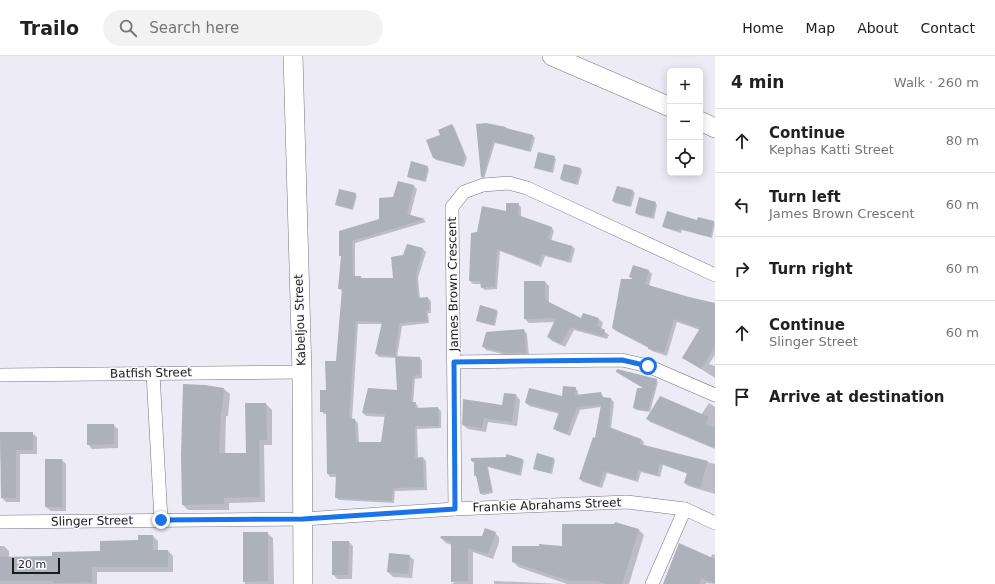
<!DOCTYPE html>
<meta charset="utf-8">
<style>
:root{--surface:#fff;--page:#f2f2f2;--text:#202124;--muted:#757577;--line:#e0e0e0}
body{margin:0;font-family:"DejaVu Sans",sans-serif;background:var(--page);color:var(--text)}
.controls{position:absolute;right:12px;top:12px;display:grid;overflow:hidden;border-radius:6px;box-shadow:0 2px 10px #0003}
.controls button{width:36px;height:36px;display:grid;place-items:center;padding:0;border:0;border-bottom:1px solid var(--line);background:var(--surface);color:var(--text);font:20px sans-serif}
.scale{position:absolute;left:12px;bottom:10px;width:48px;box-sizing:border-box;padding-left:4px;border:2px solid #1b1b1e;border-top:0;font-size:11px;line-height:14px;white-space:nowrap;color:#1b1b1e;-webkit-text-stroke:3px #fbfafe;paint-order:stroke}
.stop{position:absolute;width:12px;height:12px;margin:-9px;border:3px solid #1a73e8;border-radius:50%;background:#fff}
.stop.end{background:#1a73e8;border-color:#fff;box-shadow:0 1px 4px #0008}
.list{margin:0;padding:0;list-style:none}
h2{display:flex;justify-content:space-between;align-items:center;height:52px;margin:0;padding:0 16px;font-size:17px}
h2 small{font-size:13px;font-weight:400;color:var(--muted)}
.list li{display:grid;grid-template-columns:26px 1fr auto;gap:12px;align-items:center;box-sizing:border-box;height:64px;padding:0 16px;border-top:1px solid var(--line)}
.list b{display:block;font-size:15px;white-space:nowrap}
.list p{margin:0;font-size:13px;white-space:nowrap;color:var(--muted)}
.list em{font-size:13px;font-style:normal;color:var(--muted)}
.icon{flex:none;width:22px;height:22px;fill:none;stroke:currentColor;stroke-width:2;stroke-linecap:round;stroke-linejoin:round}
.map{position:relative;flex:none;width:715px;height:528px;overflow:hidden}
header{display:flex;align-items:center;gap:24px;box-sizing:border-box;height:56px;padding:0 20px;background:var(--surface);border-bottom:1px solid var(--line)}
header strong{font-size:19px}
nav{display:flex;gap:22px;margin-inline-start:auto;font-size:14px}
.search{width:280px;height:36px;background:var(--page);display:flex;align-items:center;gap:10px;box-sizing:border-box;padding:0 14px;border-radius:22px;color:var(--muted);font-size:15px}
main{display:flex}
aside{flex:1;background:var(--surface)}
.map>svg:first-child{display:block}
</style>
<header>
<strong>Trailo</strong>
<div class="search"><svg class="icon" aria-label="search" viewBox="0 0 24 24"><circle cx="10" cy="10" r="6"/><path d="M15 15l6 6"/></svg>Search here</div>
<nav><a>Home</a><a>Map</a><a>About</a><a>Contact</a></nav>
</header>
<main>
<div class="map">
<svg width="715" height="528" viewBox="0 0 715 528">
<rect width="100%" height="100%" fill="#edecf6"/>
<g fill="#0003" fill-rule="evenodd">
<polygon points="452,69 454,71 467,102 464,111 436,104 434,102 441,80"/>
<polygon points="477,69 507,73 533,80 535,82 531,96 495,87 484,123 482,121"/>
<polygon points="554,101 556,103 553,117 538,113 536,111"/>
<polygon points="427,111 429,113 426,126 410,122 408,120"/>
<polygon points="580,113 582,115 578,129 563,125 561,123"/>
<path d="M398,126l16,4 3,3 -7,27 14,4 2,2 -71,21v34h6l2,2h31l10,-23 3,-11 16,4 3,3 -8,26 2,21 8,-1 3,3v12h-3l1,10 -27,3 -5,31 23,1 2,3v17l-7,1 -2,24h2l3,3v3l20,-1 3,3v17l-24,1 1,30 5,-1 3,3 1,29 -32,1 -1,12 -55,-3 -3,-3 1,-20h-7l-2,-3 -1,-60h-3l-3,-3 16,-49 5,-71 -3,-3 3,-31 -2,-2v-23l40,-12 14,-22zM358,268h25l-7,30 3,3 17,1 2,33 -30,-2 -5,24 3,3 19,1 -3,26h-23l-1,-20 -3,-3h-3z"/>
<polygon points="633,135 635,137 631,151 615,147 613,145"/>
<polygon points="355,138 357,140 353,154 338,150 336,148"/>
<polygon points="655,147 657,149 654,163 638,159 636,157"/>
<polygon points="518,148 521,151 521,161 552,172 554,175 551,185 572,190 575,193 571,207 545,200 541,211 500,195 497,233 485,234 482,231 482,228 473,228 470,225 478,177"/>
<polygon points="699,162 715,167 712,182 682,174 681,177 665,172 664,170 698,165"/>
<polygon points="634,211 649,215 652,218 649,230 715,249 715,299 709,308 715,310 715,322 684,302 700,274 677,266 667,300 652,295 649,292 616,275 613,272 633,224 631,221"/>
<polygon points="545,226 549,230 549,247 582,263 599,263 603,267 601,273 609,279 607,283 574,274 565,291 552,285 548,281 555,266 529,267 525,263"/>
<polygon points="496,254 498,256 495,270 479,266 477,264"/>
<polygon points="524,274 527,278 529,300 511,300 486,294 483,290"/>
<polygon points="656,324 658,326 650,356 636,354 634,352 644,333"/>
<polygon points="575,332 578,335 578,340 601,337 604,342 611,343 614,346 611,373 641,383 644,386 643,390 715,408 715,438 688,430 685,427 688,418 663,409 660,421 641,416 638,426 607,417 602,432 583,426 580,423 595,383 601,351 580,354 570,380 557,375 554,372 560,358 529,350 526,347 563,342"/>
<polygon points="224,333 230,338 228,360 226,360 225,398 247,398 266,348 272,354 272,389 264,389 265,446 229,447 229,454 188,454 183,449"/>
<polygon points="505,338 516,339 520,344 517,370 488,366 486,376 468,373 463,369 503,350"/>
<polygon points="709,347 715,351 715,393 650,366 647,363 701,359"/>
<polygon points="113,369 118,373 118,392 92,393 88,388"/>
<polygon points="0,377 32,377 37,381 37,398 20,398 20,446 6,446 2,442"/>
<polygon points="553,403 555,404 552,418 536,414 534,412"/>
<polygon points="62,404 66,408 66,455 51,455 46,451"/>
<polygon points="523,404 524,405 521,420 488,411 493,437 483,439 481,437 477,422 475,419 475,407 472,405"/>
<polygon points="616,467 639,474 644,479 629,528 567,528 518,511 513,505 563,492 615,469"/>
<polygon points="494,476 499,481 499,486 493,503 473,496 473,528 452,528 456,525 452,489 446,487 441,482 483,481"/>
<polygon points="244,477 267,477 273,482 274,528 245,528"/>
<polygon points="153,480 158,485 158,495 168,495 173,500 173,516 97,516 97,528 0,528 0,490 4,490 9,495 9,501 54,501 101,496 139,485"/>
<polygon points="349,486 353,490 352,523 337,523 333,518"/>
<polygon points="712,498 715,499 715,528 706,527 706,528 664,528 711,502"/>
<polygon points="409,500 414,504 412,522 393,521 388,516"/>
<polygon points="494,525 563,528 494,528"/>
</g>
<g fill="#adb1ba">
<polygon points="486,67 506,71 506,72 533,79 529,95 493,85 483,121 481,121 476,68"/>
<polygon points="452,68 465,100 462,110 433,102 426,84 440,79 438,74"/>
<polygon points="538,96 555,100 551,116 534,112"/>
<polygon points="411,105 428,110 424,125 407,121"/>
<polygon points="564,108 581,112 576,128 560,123"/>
<polygon points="398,125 414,129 407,158 425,163 352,185 353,220 361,220 361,222 393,222 391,201 403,199 407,188 423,192 416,218 418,242 428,241 429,254 426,255 427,265 399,267 395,300 375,298 382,266 356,265 349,362 355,363 356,386 381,386 385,358 362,357 368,332 397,334 395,300 420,301 420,319 413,320 411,346 416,346 415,352 438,351 439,370 415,370 415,402 423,401 424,431 393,432 392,445 335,442 336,418 327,418 326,356 320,356 320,334 326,334 325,305 336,305 342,233 338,233 341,200 339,200 339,175 379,163 379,142 393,141"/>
<polygon points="617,130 633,134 629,150 612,145"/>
<polygon points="339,133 356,137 352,153 335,149"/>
<polygon points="639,141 656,146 652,161 635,157"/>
<polygon points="506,147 519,147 518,159 552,171 548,183 572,190 568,205 542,198 538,208 497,193 495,230 481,232 480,225 469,225 471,177 477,176 482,150 506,155"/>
<polygon points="667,155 697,164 698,161 714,165 710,181 680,173 679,175 662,171"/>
<polygon points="633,209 649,214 645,228 689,241 715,247 715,290 701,313 682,302 700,272 674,263 664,297 648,293 648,291 612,272 621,223 634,223 629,221"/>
<polygon points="524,225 545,225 545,244 581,262 583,257 599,262 597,270 605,274 603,280 570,271 561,288 547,281 556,262 524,263"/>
<polygon points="480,249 497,254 493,269 476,265"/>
<polygon points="524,273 526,297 506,297 482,291 486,276"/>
<polygon points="617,313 657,323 648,355 633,352 637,332 643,332 616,316"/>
<polygon points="183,328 205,329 224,332 222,354 221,354 219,397 246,397 245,347 266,347 267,384 259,384 260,441 224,442 224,448 182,449 181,399"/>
<polygon points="563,330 576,331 575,339 601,336 602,342 602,341 611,342 609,371 641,383 640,388 708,405 700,432 684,427 687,417 660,407 657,419 638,414 636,424 604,415 599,430 579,423 593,381 595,382 601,349 577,351 567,378 553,373 559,356 525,347 529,332 562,340"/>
<polygon points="504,337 516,338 512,366 484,362 482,372 462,369 463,343 502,349"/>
<polygon points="660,340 709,361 705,369 715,371 715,392 646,363"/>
<polygon points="87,368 114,368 114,388 87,389"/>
<polygon points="0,376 33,376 33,394 16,394 16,442 1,442"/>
<polygon points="537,397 554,402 550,417 533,413"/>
<polygon points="506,398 523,403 519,418 487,410 492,435 480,438 476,419 474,420 474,406 471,405 471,402 506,401"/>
<rect x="45" y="403" width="17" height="48"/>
<polygon points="615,466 639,473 622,528 606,528 597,525 570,525 512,506 512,490 539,490 539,488 562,490 562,468 614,468"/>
<polygon points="485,472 496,476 488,498 468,492 468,525 451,526 451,486 440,482 441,480 482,480"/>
<polygon points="243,476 268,476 268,525 243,526"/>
<polygon points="138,479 153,479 153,494 168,494 168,511 92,511 92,526 53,527 53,525 0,525 0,501 52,500 52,496 100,495 100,485 138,484"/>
<polygon points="332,485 349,485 348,519 332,519"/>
<polygon points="679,487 715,503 715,527 701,522 699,528 663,528"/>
<polygon points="389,497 410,499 408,518 387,516"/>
</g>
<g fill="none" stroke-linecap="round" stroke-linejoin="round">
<g stroke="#76757e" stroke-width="14">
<g id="street">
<polyline points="454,306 622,304 648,310 715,339"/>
<polyline points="153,317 161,464"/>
<polyline points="0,319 302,316"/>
<polyline points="455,453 452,151 464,136 483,129 509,127 527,132 715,219"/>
<polyline points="0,466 303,463 455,453 627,446 685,453 715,467"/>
<polyline points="652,528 685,453"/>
</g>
</g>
<g stroke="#76757e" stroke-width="20">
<g id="secondary">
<polyline points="293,0 302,316 303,528"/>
<polyline points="552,0 670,51"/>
<polyline points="700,65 715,72"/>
</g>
</g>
<use href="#street" stroke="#fff" stroke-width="13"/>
<use href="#secondary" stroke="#fff" stroke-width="19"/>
</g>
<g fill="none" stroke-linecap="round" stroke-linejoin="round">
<polyline stroke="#1a73e8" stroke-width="5" points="161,464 303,463 455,453 454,306 622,304 648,310"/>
</g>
<g text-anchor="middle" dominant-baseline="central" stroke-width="3" stroke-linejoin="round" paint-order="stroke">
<g font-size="12" fill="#1b1b1e" stroke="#fbfafe">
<text transform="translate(453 228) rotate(-91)">James Brown Crescent</text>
<text transform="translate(300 264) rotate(-92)">Kabeljou Street</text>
<text transform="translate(151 317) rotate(-1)">Batfish Street</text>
<text transform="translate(547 449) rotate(-2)">Frankie Abrahams Street</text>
<text transform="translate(92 465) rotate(-1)">Slinger Street</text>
</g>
</g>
</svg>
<div class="controls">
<button>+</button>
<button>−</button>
<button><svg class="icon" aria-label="locate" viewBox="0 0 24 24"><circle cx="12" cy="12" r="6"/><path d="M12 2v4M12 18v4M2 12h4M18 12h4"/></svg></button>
</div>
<div class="scale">20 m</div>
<div class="stop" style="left:648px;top:310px"></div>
<div class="stop end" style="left:161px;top:464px"></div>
</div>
<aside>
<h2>4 min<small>Walk · 260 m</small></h2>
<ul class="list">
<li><svg class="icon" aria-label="ahead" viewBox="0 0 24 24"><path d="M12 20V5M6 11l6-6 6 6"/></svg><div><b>Continue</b><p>Kephas Katti Street</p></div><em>80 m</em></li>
<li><svg class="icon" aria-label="left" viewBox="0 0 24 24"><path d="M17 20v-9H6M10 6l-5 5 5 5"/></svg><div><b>Turn left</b><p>James Brown Crescent</p></div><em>60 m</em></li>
<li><svg class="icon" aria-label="right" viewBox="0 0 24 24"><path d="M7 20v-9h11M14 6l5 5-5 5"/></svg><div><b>Turn right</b></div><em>60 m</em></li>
<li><svg class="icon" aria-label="ahead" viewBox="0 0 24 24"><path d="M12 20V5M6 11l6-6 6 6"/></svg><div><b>Continue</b><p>Slinger Street</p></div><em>60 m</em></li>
<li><svg class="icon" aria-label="arrive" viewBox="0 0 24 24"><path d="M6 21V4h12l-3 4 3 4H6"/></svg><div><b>Arrive at destination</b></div></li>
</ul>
</aside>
</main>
